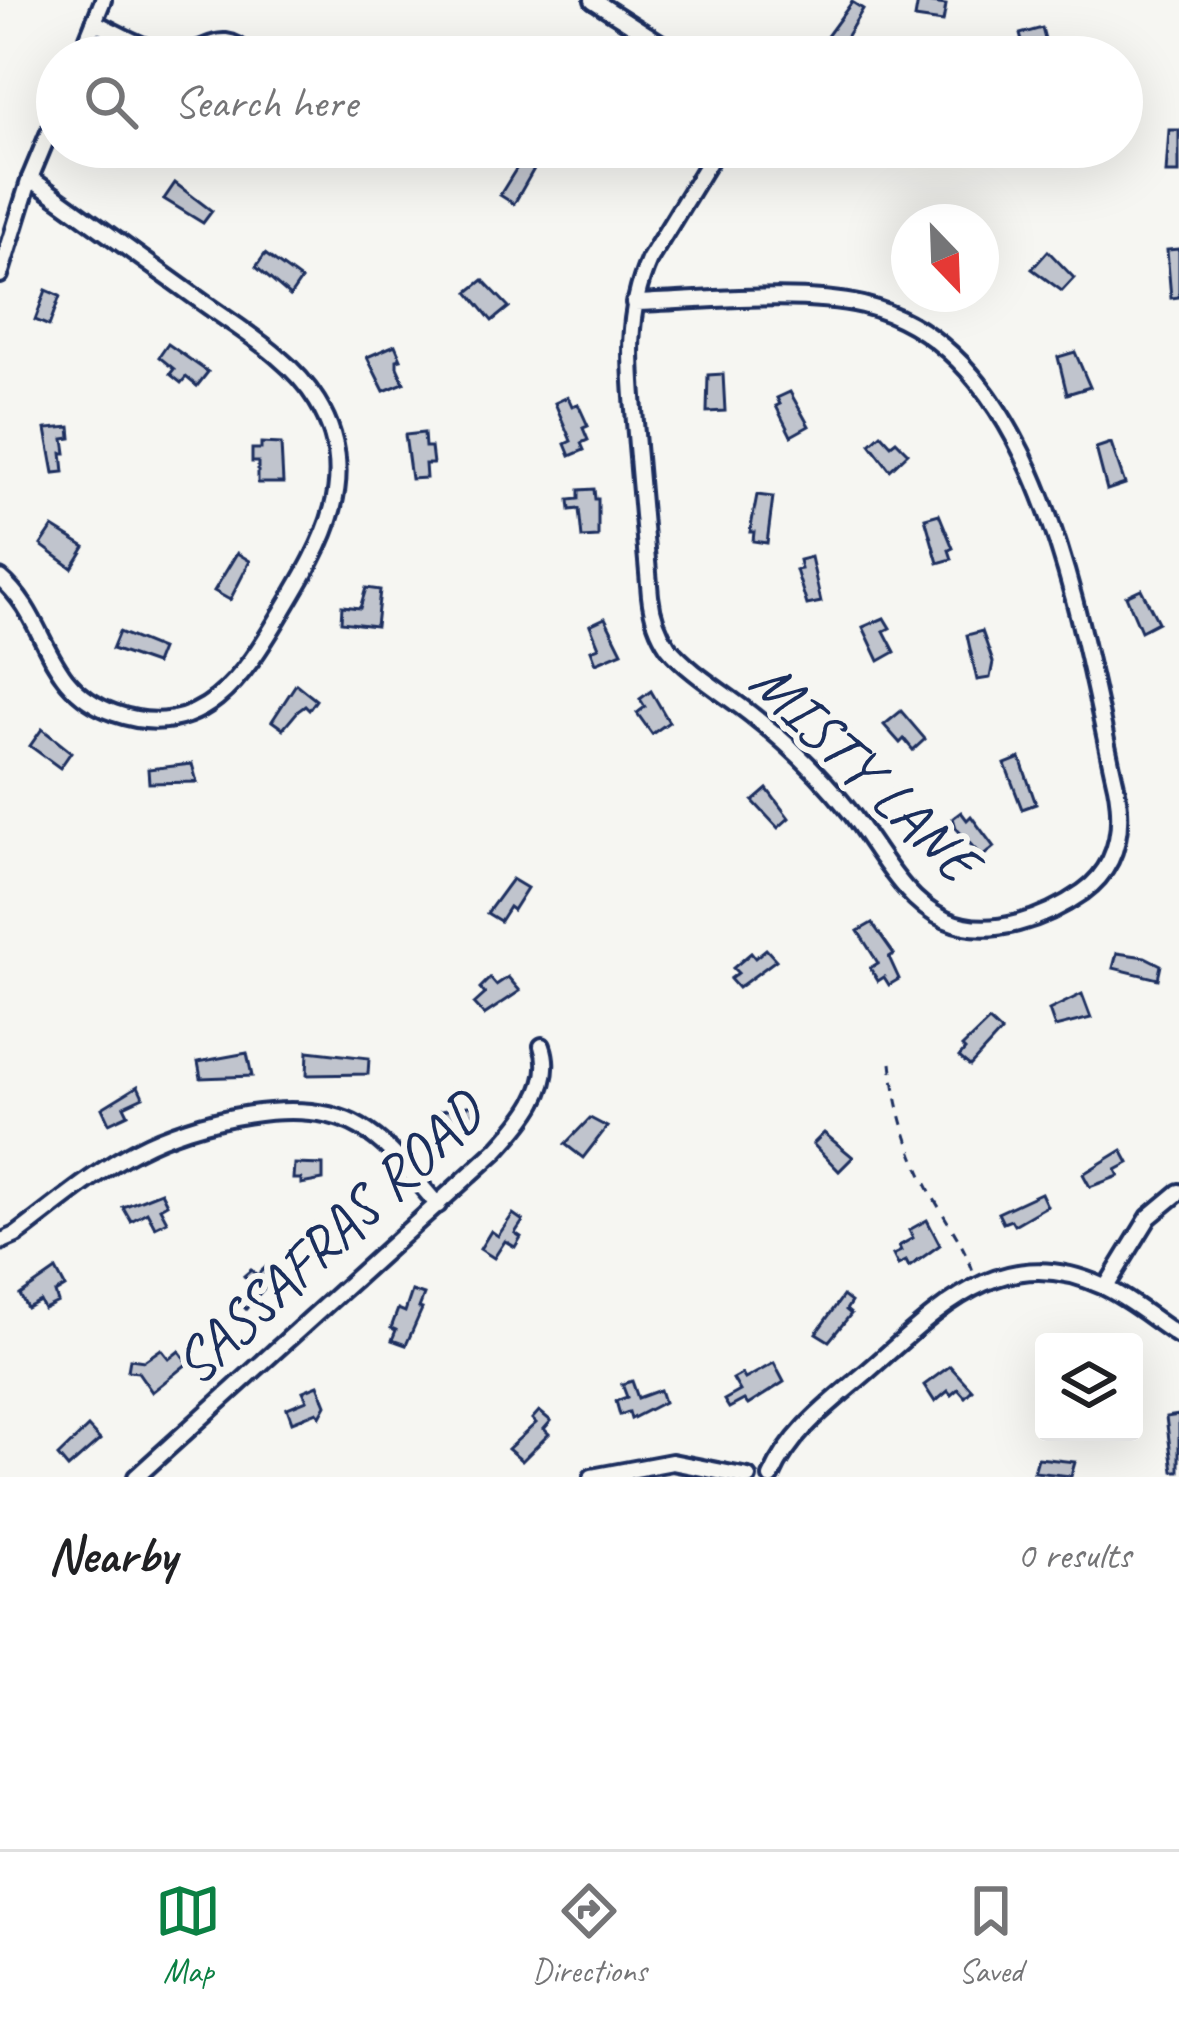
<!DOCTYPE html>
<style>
:root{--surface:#fff;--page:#f2f2f2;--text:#202124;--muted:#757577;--line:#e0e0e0;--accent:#0b8043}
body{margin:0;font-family:Caveat,sans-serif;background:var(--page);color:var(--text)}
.controls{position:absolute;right:36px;bottom:36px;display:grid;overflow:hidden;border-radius:12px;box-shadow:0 12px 48px #0002}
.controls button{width:108px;height:108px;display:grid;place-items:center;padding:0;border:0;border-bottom:3px solid var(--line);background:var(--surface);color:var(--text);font:60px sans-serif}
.compass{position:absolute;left:891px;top:204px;width:108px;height:108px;border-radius:50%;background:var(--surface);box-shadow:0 12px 48px #0002;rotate:157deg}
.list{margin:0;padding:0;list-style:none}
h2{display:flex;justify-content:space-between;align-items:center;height:156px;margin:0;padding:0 48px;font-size:51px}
h2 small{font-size:39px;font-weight:400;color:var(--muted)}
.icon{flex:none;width:66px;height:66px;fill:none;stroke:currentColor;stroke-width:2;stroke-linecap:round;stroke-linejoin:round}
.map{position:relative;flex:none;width:1179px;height:1477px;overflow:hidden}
.search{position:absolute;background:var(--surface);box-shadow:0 12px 48px #0002;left:36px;right:36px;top:36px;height:132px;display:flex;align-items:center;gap:30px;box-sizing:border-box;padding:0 42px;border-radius:66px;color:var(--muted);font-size:45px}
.sheet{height:372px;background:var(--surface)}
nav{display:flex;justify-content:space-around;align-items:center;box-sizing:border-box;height:168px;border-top:3px solid var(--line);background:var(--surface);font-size:33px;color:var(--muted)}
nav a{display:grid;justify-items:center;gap:6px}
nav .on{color:var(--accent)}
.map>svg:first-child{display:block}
</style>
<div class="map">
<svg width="1179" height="1477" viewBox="0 0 1179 1477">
<rect width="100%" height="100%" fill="#f6f6f2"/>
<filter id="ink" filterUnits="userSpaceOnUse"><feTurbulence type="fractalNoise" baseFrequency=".00833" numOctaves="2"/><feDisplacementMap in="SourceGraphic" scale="24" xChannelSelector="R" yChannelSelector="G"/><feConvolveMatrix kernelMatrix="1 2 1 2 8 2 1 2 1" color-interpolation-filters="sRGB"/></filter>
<g filter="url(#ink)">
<g fill="#c0c4cd" stroke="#1b2f5e" stroke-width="3">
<polygon points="918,1 946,5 943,22 915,18"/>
<polygon points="852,2 863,9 839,49 825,39"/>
<polygon points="1042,28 1046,43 1041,45 1045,57 1016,57 1013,48 1023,45 1020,34"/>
<polygon points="1169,130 1179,130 1179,173 1166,173"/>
<polygon points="851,147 878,147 881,160 842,168 838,150"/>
<polygon points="526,153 539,160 514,204 500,195"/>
<polygon points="175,183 212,211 203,223 164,199"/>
<polygon points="1179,249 1179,297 1171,298 1167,250"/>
<polygon points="1048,251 1074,278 1062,291 1032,269"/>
<polygon points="265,254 301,280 290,296 256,267"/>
<polygon points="483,280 509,307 492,321 468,292"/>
<polygon points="46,290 60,296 49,326 35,320"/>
<polygon points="168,344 208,372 197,386 186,377 181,383 170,374 174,369 159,357"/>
<polygon points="395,345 401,359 397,360 397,367 404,383 384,391 367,357"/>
<polygon points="1075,352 1090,387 1067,394 1058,357"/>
<polygon points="723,374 725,411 707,412 708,375"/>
<polygon points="790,392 809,426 791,436 776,406 780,404 777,398"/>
<polygon points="568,397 572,406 578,404 588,426 583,428 588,440 581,443 584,450 570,456 565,444 571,441 555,403"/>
<polygon points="70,427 71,438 64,439 66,453 62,453 64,472 54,473 46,429"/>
<polygon points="424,433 425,447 431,447 433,464 425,464 426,478 411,479 405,435"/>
<polygon points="881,434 891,445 896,441 908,453 890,470 870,444"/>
<polygon points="261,443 281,444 283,483 258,483 258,462 252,462 252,449 261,449"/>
<polygon points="1111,443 1125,484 1107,490 1096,448"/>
<polygon points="594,489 595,499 598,499 598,537 582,538 579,509 570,510 569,500 579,499 579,490"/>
<polygon points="757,495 773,497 767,543 753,541 754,532 750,532"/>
<polygon points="939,514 953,548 949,550 952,559 938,563 925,518"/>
<polygon points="53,527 85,547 72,568 41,545"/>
<polygon points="237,553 250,561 230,600 214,591"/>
<polygon points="811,557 821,602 807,605 796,570 801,569 799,560"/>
<polygon points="366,588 380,590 376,626 341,622 342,606 360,608"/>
<polygon points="1141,589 1158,622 1141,631 1126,596"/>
<polygon points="605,618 622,652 596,663 591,650 599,647 590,625"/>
<polygon points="884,618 890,628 884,631 895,652 879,661 863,627"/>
<polygon points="982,631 993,662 990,678 977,680 967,635"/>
<polygon points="119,632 161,649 155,664 112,649"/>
<polygon points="296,684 316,700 309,710 305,706 298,711 283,729 272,721"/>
<polygon points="651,691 669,722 652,734 637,713 645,707 640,699"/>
<polygon points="901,711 925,739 913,750 904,739 900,743 884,725"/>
<polygon points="42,729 71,752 60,768 30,746"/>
<polygon points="1020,758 1036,804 1022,809 1005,764"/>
<polygon points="192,764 197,782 149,783 148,769"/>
<polygon points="767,789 789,818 778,828 753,801"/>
<polygon points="961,812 967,820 971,816 994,847 982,857 956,828 953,818"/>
<polygon points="512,879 527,888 513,910 509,907 500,921 487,913"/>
<polygon points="872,923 894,954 889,957 899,979 889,985 884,977 878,981 870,968 878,963 858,931"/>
<polygon points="766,949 776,960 738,988 730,979 738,973 733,968 751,953 755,958"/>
<polygon points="1117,953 1145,957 1161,965 1158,979 1113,968"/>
<polygon points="508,977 520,991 484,1015 474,1004 485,994 480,988 490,978 496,985"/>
<polygon points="1082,994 1091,1018 1055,1027 1049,1010"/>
<polygon points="989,1021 1001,1032 970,1066 959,1057 965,1050 962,1047"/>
<polygon points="308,1051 369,1058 368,1074 307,1075"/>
<polygon points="247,1053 252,1076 201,1078 198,1062"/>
<polygon points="138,1086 143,1097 124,1106 128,1114 109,1123 102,1108"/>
<polygon points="473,1105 475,1119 434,1131 431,1113"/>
<polygon points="590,1118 607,1127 583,1158 565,1144"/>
<polygon points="824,1133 853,1157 839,1171 813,1144"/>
<polygon points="1122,1150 1129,1163 1116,1170 1119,1176 1090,1187 1083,1174"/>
<polygon points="294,1164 323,1165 323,1180 301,1184 301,1179 293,1179"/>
<polygon points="161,1192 167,1204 160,1208 167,1221 155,1227 147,1212 131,1221 123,1207"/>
<polygon points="1041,1193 1047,1206 1014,1225 1011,1220 1003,1223 998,1213"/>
<polygon points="513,1214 523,1221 515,1233 521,1237 515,1247 505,1241 494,1258 480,1249 491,1231 498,1236"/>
<polygon points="927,1220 940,1245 909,1267 906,1261 898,1265 893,1255 901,1251 899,1246 913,1238 909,1230"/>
<polygon points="266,1267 274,1277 246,1309 236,1298 251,1284 244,1276 251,1270 257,1275"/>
<polygon points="56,1270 65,1287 55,1293 58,1302 44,1309 40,1301 27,1308 20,1295"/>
<polygon points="412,1291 424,1295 419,1308 422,1309 406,1345 392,1340 396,1330 391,1328 398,1309 405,1312"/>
<polygon points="843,1296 851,1302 846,1310 851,1314 829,1341 816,1333"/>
<polygon points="161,1349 169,1359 179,1351 188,1363 152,1392 138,1372 128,1371 130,1359 144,1361"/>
<polygon points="774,1363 784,1382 748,1405 744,1400 729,1408 724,1400 740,1391 733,1379 742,1374 745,1379"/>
<polygon points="950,1366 972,1390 965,1397 958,1389 951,1395 948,1391 935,1402 924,1385"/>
<polygon points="632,1381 638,1398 660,1390 664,1402 631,1419 629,1412 620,1415 616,1401 627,1397 622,1384"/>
<polygon points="318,1385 326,1405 320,1416 317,1412 292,1422 287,1408 307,1400 303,1391"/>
<polygon points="539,1411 551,1421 544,1429 549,1434 522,1461 508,1449 536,1423 532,1419"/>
<polygon points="1179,1415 1179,1471 1173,1471 1166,1417"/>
<polygon points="88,1427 100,1440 68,1468 58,1456"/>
<polygon points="1038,1458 1075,1462 1071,1476 1034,1472"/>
</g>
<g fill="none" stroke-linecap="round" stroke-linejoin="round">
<g stroke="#1b2f5e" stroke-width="22">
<g id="minor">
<polyline points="593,0 682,57"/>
<path d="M94,22c24,11 53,30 79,31 34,3 47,-29 78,4"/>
<polyline points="80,57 103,0"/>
<polyline points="943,57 959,54 968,57"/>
<polyline points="0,275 30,178 57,113"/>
<path d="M634,303c69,-2 164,-13 229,2 182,45 218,330 253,481 8,41 3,80 -33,106 -37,26 -93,48 -137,28 -43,-19 -68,-72 -96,-108 -28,-35 -62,-69 -97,-96 -27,-22 -63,-42 -85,-69 -11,-16 -16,-32 -18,-51 -4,-50 -9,-100 -13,-150 -5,-65 -15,-125 12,-186l69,-113"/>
<path d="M0,578c50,42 42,110 114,135 88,31 130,-37 168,-101 40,-67 82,-135 35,-211 -26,-43 -76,-71 -116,-100 -57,-41 -114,-82 -171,-123"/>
<path d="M0,1242l16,-7c39,-29 78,-63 121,-85 57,-30 165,-57 223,-23 33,19 53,51 78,78"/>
<polyline points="1106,1287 1149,1217 1179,1192"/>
<path d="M136,1477l361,-327c25,-27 59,-65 45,-104"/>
<polyline points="592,1477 672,1462 748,1477"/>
<path d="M771,1477c20,-46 61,-75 98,-107 70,-61 132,-130 233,-84 27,12 52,34 77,50"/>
</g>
</g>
<path stroke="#1b2f5e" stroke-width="3" stroke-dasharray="9 9" stroke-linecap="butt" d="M891,1063c5,47 19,93 42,134 14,25 30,46 40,74"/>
<use href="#minor" stroke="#f6f6f2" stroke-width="14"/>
</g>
</g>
<g text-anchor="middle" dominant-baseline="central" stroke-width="12" stroke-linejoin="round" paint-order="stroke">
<g font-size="60" fill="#1b2f5e" stroke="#f6f6f2">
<text transform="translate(865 771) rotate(44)">MISTY LANE</text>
<text transform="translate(328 1238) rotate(-43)">SASSAFRAS ROAD</text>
</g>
</g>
</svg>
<div class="controls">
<button><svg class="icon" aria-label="layers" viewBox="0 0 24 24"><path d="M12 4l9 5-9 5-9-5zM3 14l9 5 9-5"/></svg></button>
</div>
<svg class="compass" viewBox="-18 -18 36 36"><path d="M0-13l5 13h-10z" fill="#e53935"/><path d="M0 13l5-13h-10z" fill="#757577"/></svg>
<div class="search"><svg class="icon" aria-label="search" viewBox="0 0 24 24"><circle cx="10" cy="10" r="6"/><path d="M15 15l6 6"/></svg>Search here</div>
</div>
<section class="sheet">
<h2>Nearby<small>0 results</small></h2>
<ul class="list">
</ul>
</section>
<nav>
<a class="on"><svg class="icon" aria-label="map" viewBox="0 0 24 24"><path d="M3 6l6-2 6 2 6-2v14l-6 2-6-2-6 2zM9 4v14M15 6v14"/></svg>Map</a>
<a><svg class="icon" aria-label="directions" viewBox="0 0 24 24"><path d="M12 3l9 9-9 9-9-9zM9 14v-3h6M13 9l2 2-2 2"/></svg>Directions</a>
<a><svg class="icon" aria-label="saved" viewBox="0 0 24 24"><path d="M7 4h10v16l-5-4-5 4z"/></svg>Saved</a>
</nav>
